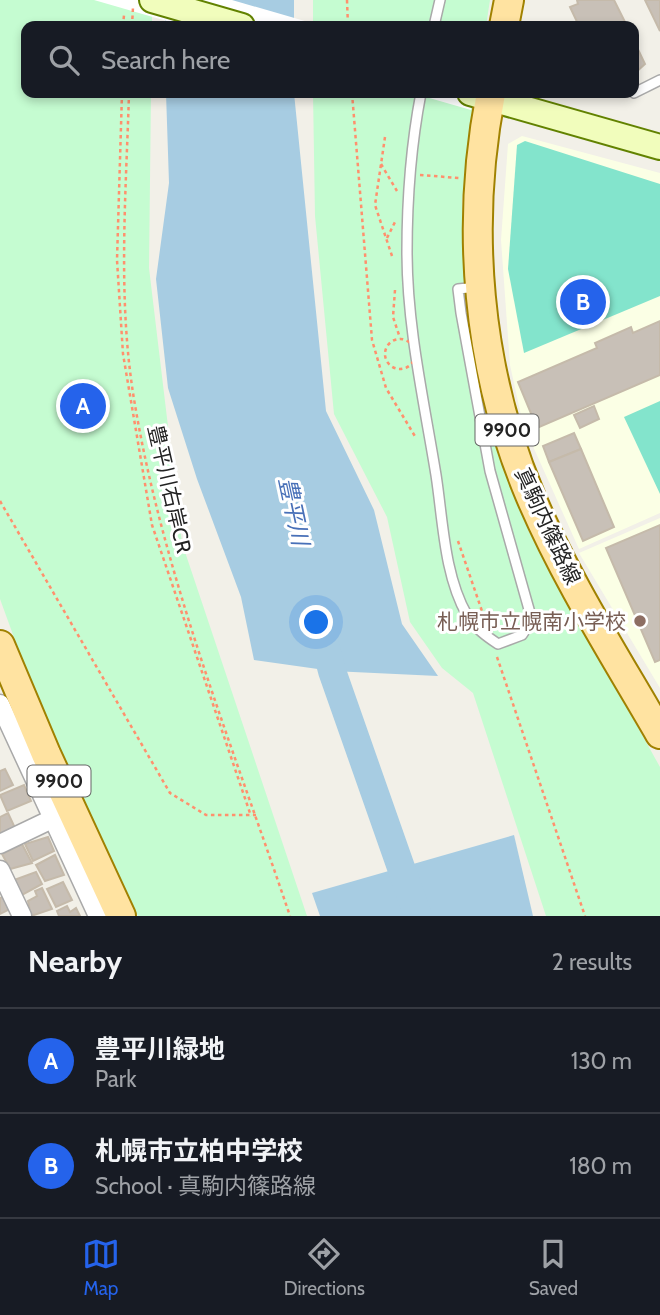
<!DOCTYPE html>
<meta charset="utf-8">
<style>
:root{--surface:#171b24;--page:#20242c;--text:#f1f3f6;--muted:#9ea1a6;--line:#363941;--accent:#2563eb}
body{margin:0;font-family:Cabin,"Noto Sans JP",sans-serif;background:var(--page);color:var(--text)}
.you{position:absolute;left:317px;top:623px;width:24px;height:24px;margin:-18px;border:5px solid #fff;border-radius:50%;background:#1a73e8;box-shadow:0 0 0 10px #1a73e833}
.badge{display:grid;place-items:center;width:46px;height:46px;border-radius:50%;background:var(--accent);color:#fff;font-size:23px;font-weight:700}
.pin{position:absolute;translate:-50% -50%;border:4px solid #fff;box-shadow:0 2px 7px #0006}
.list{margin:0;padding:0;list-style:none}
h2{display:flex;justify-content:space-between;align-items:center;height:91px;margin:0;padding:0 28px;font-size:30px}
h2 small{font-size:23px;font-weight:400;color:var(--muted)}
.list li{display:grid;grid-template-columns:46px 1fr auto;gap:21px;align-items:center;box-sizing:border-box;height:105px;padding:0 28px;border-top:2px solid var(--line)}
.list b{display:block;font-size:26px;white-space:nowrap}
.list p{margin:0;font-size:23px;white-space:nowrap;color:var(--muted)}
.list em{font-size:23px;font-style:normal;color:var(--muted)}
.icon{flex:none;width:38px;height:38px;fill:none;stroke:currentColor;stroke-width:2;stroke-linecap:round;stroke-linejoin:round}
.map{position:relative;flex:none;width:660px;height:916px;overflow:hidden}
.search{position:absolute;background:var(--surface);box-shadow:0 4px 10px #0003;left:21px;right:21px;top:21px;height:77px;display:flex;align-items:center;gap:18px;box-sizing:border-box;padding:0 24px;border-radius:14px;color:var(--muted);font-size:26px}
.sheet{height:301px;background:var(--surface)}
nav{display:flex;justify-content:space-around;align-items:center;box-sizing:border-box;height:98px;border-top:2px solid var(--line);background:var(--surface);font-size:19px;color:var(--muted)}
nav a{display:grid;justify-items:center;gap:4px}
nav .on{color:var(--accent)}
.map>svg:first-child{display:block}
</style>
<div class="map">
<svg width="660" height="916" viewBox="0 0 660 916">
<rect width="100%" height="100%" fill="#f2f0e8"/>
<g fill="#fbffe5">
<polygon points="522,136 660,173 660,513 579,549 523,424 510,365 501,240 508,144"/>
<polygon points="660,518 660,688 579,553"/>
</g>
<g fill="#c5fcd1">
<polygon points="0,0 152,0 152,26 26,26 26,93 151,93 149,268 182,543 307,916 138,916 35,695 0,599"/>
<polygon points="313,0 490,0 486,26 313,26"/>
<polygon points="313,93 474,93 462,201 465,314 488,421 529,532 660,767 660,916 546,916 473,693 442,668 410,622 387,517 334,414 315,216"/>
</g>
<g fill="#83e4cc">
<polygon points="525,141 660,184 660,296 524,353 508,269 517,145"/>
<polygon points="660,401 660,494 624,417"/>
</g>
<g fill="#a7cce2">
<rect x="165" y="0" width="129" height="26"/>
<polygon points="166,93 294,93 326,411 374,510 402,624 438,676 332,671 254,660 241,597 197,479 168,388 156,279 169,183"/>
<polygon points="514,835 533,916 320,916 312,893"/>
</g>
<g fill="#fff">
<polygon points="94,0 232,0 322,26 184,26"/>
<polygon points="412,93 473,93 471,110"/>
</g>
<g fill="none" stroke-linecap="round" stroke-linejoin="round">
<polyline stroke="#a7cce2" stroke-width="28" points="322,633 332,671 418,916"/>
</g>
<g fill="#c8c0b7" stroke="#c5baaa" stroke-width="2">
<polygon points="577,0 614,0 627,26 579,26 570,7 578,4"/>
<polygon points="645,0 660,0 660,31"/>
<polygon points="634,41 645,64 634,74"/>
<polygon points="660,321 660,375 537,428 518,382 597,348 595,343 631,327 633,333"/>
<polygon points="594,406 599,419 580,428 574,415"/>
<polygon points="574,433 581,449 549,462 543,446"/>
<polygon points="581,449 614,527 583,541 549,462"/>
<polygon points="660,525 660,660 655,662 606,548"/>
<polygon points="5,769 13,785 0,791 0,771"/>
<polygon points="24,785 31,801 7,811 0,795"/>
<polygon points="8,813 15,828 0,835 0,817"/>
<polygon points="48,837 54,851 33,861 25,844"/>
<polygon points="22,844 32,863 10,869 2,854"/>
<polygon points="55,855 64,875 45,881 36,865"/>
<polygon points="36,872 42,884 22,895 14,880"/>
<polygon points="63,882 72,900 56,907 47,889"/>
<polygon points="42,888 52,909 31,916 28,901 37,896 35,891"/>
<polygon points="5,896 10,909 0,914 0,898"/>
<polygon points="67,906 70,912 76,908 80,916 59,916 57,911"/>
</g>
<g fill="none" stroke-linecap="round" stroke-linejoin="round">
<g stroke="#a9a9a9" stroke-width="12">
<g id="lane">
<polyline points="434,26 440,0"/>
<path d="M421,93c-10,52 -14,107 -14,159 0,75 17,149 29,223 7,45 8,100 31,140 8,13 19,21 31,29l24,-9 10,-15 -42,-149 -29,-158 -3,-24 20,-2"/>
<polyline points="634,93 660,80"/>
</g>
</g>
<g stroke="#a9a9a9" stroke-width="21">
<g id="street">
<polyline points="0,704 98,916"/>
<polyline points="0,844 52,819"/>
<polyline points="0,870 22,916"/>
</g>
</g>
<g stroke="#628200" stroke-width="28">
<g id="secondary">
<polyline points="152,0 242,26"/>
<polyline points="470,93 660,147"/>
</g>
</g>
<g stroke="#a08100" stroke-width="32">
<g id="primary">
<polyline points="504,26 509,0"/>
<path d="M491,93c-26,133 -14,276 39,402 35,83 85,161 130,239"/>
<polyline points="0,645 46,754 121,916"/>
</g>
</g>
<g stroke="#ff906d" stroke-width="2.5" stroke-dasharray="3.5 3.5" stroke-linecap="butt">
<polyline points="347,0 348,26"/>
<polyline points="123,26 124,15"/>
<polyline points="132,26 133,7"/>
<polyline points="122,93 117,260 123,354 152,525 251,816"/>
<path d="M129,93c-3,103 -12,209 6,312 29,172 99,345 155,511"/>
<polyline points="352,93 372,340 386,388 416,438"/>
<polyline points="385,137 375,205 393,259"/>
<polyline points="381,164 397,191"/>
<polyline points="420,175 459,178"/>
<polyline points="387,238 395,222"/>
<polyline points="395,290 393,317 400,338"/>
<circle cx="400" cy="354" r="15"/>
<polyline points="0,501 170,793 206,815 256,815"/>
<polyline points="458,541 483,614"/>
<polyline points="497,657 585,916"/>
</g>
<use href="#lane" stroke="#fff" stroke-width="9"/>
<use href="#street" stroke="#fff" stroke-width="18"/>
<use href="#secondary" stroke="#f1fdbc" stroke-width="24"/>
<use href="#primary" stroke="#ffe3a1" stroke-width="28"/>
</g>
<circle fill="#8d6e63" stroke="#fff" stroke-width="2.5" cx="640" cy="621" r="7"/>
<g text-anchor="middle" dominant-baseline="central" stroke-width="6" stroke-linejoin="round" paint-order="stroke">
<g fill="#fff" stroke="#646464" stroke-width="2">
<rect x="475.5" y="414.5" width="63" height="31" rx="5"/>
<rect x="27.5" y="765.5" width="63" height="31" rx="5"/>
</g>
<g font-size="19" font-weight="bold" fill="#222">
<text x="507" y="430">9900</text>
<text x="59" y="781">9900</text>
</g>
<g font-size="21" fill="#222" stroke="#fff">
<text transform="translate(170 489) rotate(77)">豊平川右岸CR</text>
<text transform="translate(548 526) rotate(65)">真駒内篠路線</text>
</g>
<g font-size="21" fill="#785e54" stroke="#fff" text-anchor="end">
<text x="626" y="621">札幌市立幌南小学校</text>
</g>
<g font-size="23" font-style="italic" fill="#4870b8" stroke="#fff">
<text transform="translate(294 511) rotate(78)">豊平川</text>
</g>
</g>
</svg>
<div class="you"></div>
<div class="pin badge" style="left:83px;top:406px">A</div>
<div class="pin badge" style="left:583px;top:302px">B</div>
<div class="search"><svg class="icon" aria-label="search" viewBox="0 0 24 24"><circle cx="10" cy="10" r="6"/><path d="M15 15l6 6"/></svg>Search here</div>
</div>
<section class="sheet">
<h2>Nearby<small>2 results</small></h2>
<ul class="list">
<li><span class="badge">A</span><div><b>豊平川緑地</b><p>Park</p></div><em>130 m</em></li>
<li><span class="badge">B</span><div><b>札幌市立柏中学校</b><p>School · 真駒内篠路線</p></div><em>180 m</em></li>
</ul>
</section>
<nav>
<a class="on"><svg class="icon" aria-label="map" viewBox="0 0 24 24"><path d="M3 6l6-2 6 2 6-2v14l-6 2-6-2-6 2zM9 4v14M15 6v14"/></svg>Map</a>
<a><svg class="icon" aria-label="directions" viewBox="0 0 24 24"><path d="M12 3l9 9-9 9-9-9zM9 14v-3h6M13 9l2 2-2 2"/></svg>Directions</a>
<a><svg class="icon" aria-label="saved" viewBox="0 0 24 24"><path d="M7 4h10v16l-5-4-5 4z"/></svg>Saved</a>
</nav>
